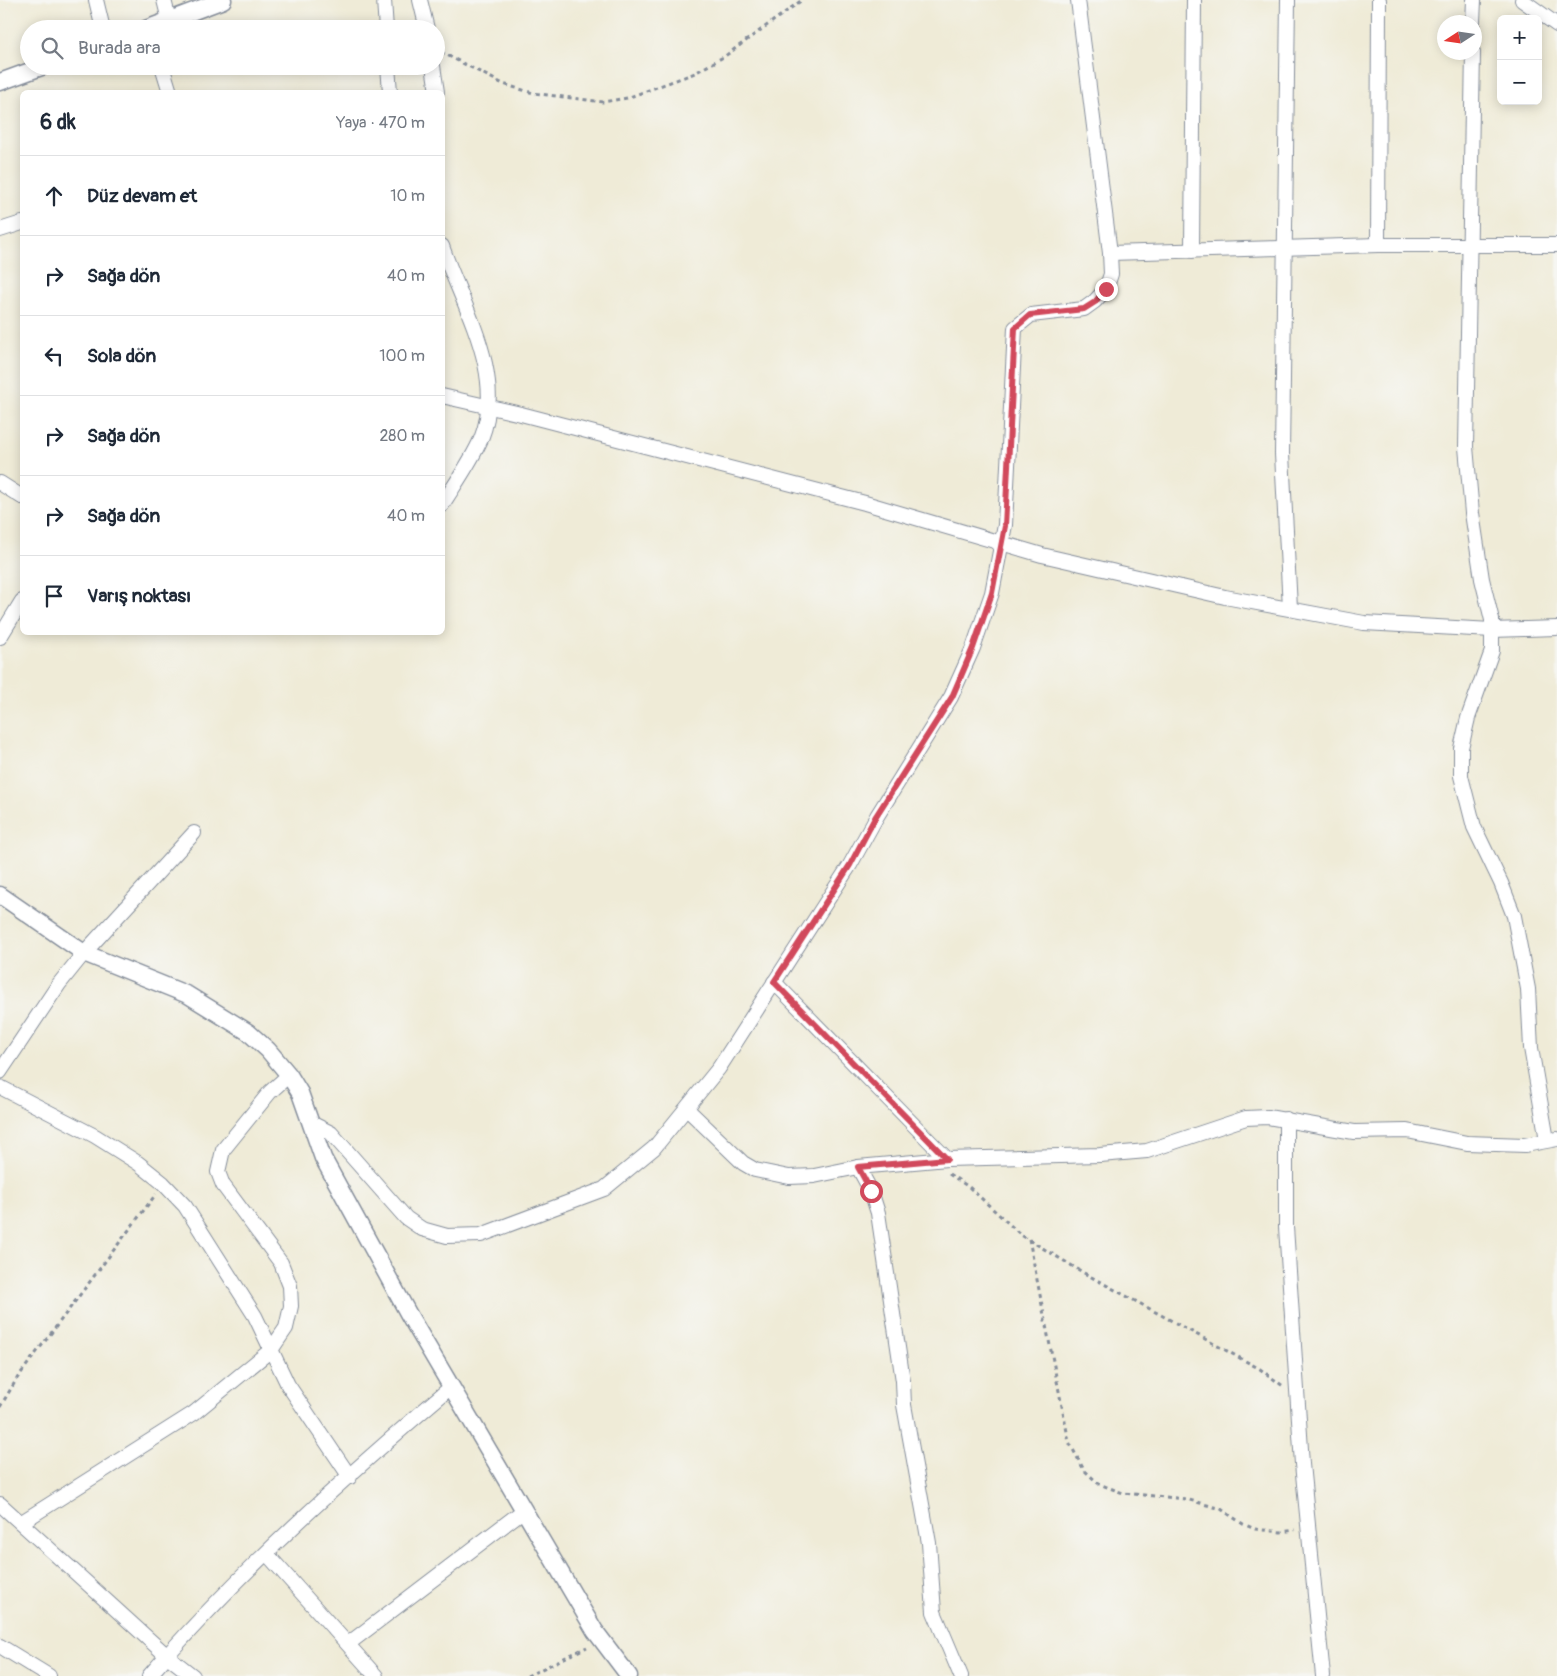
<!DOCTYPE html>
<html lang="tr">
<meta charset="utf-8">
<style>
:root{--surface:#fff;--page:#f2f2f3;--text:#1f2937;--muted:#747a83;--line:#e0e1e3}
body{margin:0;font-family:Pangolin,sans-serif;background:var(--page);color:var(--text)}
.controls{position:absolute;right:15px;top:15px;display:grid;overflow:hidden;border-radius:8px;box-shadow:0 2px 12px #0003}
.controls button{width:45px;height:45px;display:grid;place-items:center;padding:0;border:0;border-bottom:1px solid var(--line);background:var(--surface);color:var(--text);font:25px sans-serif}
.compass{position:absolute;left:1437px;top:15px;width:45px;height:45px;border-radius:50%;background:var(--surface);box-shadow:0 2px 12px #0003;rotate:258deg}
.stop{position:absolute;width:15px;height:15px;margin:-11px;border:4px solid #d1495b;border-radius:50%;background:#fff}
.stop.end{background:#d1495b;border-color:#fff;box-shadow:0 1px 5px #0008}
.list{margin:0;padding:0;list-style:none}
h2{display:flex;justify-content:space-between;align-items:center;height:65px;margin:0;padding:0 20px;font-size:21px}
h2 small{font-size:16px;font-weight:400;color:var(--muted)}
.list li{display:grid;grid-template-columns:32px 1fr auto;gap:15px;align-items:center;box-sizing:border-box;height:80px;padding:0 20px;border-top:1px solid var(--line)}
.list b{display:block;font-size:19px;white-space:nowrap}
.list em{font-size:16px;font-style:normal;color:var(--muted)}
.icon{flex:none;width:28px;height:28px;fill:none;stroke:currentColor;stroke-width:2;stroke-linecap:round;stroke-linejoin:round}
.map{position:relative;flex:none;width:1557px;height:1676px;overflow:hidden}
.search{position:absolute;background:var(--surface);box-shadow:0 2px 12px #0003;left:20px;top:20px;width:425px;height:55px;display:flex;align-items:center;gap:12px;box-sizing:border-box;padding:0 18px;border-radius:28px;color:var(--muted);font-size:19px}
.panel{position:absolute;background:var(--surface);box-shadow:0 2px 12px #0003;left:20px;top:90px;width:425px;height:545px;border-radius:8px}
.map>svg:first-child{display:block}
</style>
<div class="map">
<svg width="1557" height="1676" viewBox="0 0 1557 1676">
<rect width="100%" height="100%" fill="#f6f6f2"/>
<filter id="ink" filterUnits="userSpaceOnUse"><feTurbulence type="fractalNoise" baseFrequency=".02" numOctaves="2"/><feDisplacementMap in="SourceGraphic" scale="10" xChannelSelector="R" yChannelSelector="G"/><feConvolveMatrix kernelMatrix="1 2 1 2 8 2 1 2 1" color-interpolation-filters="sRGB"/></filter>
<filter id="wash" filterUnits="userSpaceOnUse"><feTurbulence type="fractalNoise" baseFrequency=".0096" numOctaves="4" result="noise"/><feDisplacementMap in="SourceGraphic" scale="20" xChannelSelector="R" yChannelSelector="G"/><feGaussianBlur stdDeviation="1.12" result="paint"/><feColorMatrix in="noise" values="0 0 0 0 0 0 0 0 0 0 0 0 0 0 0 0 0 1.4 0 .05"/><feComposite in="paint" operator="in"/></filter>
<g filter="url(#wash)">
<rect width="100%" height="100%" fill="#efebd7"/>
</g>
<g filter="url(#ink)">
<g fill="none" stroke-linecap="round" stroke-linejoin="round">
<g stroke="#858d9a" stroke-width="16">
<g id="minor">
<polyline points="96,0 103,29"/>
<polyline points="164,0 169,20"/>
<polyline points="384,0 386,29"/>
<polyline points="420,0 427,29"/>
<polyline points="1288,0 1282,454 1290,608"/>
<polyline points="1522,0 1557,25"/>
<polyline points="1473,22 1474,0"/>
<polyline points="1473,52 1466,447 1472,513 1482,579 1492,620 1492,651 1468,718 1461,748 1461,776 1474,827 1501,883 1514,916 1528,989 1531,1048 1547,1140"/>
<polyline points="162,66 170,92"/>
<polyline points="388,66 390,92"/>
<polyline points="433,66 437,92"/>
<polyline points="0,230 22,223"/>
<polyline points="1378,245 1379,0"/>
<path d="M442,246c20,60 65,128 39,193 -10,23 -26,45 -39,66"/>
<polyline points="1192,251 1194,0"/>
<polyline points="1110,253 1378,245 1557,245"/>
<polyline points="442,396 521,414 865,503 1042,555 1225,597 1364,623 1492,630 1557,628"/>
<polyline points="0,483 22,497"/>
<polyline points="0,637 22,601"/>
<polyline points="774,982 947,1159"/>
<polyline points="0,1072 59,984 84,953 194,833"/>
<polyline points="0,1087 95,1136 138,1163 163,1183 185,1206 255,1316 288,1385 350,1477"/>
<polyline points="687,1109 743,1163 755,1170 789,1177 814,1176 858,1167 947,1159 1100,1155 1147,1151 1246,1118 1268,1117 1354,1132 1407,1131 1467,1143 1525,1145 1557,1139"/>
<polyline points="1286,1119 1286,1227 1302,1464 1323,1676"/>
<polyline points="311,1123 331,1133 406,1218 422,1229 447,1236 481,1235 604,1189 654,1148 719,1068 850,865 877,816 951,697 973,648 992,593 1005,525 1015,328 1031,315 1084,309 1095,301 1106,289 1111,274 1110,253 1078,0"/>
<polyline points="858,1167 871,1191 878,1213 903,1381 904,1405 929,1543 934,1612 961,1676"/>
<polyline points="0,1504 166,1655 193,1676"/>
<polyline points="22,1522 194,1413 271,1350 286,1328 291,1306 290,1286 281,1263 223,1185 218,1172 223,1150 270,1092 289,1075"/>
<polyline points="267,1554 376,1676"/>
<polyline points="348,1644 524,1510"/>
<polyline points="0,1646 49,1676"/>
<path d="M149,1676c89,-103 198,-201 302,-289"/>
</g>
</g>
<g stroke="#858d9a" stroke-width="19">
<g id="tertiary">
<polyline points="146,29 223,0"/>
<polyline points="0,82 44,66"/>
<polyline points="0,895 84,953 188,995 248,1032 268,1050 289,1075 300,1093 323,1158 409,1315 595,1631 629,1676"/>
</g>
</g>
<g stroke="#858d9a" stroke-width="3" stroke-dasharray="4 4" stroke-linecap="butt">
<polyline points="441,52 503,84 533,93 603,102 627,98 695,73 725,56 802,0"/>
<polyline points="949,1174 969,1187 1021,1235 1084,1273 1260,1369 1283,1386"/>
<polyline points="1029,1239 1069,1442 1084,1470 1099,1484 1123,1493 1186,1499 1221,1509 1243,1524 1255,1529 1281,1532 1295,1530"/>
<polyline points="0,1407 18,1377 156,1194"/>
<polyline points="527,1676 587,1647"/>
</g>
<use href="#minor" stroke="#fff" stroke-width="14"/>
<use href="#tertiary" stroke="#fff" stroke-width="16"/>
</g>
</g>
<g fill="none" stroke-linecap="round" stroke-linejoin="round" filter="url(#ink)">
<polyline stroke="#d1495b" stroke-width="6" points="871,1191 858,1167 947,1159 774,982 850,865 876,816 952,697 973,648 992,593 1005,526 1015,328 1030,315 1084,309 1095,302 1106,289"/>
</g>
</svg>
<div class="controls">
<button>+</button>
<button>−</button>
</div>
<svg class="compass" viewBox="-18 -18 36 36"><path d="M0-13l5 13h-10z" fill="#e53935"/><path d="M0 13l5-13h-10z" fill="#747a83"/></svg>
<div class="stop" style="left:871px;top:1191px"></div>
<div class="stop end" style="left:1106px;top:289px"></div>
<div class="search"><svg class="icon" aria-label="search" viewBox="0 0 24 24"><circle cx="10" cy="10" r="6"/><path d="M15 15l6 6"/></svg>Burada ara</div>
<section class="panel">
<h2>6 dk<small>Yaya · 470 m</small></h2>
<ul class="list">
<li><svg class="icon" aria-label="ahead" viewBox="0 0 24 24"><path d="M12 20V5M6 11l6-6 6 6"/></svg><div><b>Düz devam et</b></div><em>10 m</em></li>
<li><svg class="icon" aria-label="right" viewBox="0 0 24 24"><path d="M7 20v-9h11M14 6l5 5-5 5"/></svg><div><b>Sağa dön</b></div><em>40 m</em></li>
<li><svg class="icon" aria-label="left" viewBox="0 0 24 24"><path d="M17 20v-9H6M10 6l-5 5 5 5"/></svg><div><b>Sola dön</b></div><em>100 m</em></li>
<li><svg class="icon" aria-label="right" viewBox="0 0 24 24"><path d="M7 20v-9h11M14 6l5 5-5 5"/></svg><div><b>Sağa dön</b></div><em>280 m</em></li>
<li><svg class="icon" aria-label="right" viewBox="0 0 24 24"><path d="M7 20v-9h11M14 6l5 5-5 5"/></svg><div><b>Sağa dön</b></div><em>40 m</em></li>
<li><svg class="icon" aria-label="arrive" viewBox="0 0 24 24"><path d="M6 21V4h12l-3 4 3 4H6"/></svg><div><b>Varış noktası</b></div></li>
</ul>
</section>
</div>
